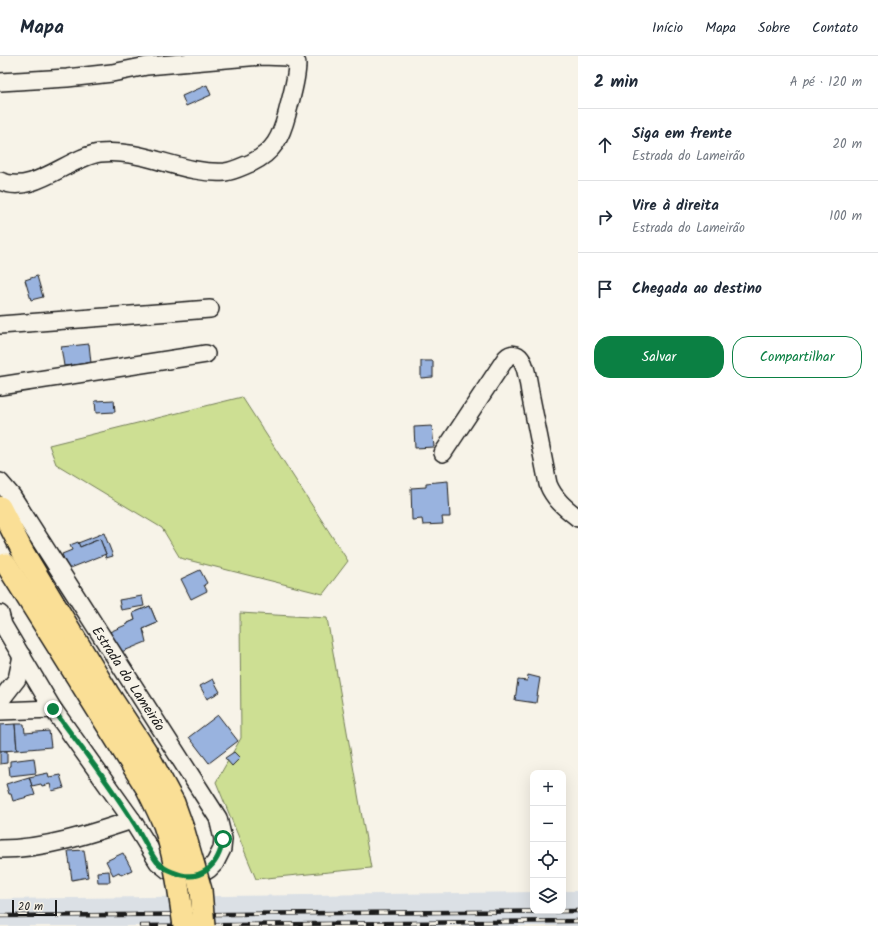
<!DOCTYPE html>
<html lang="pt">
<meta charset="utf-8">
<style>
:root{--surface:#fff;--page:#f2f2f3;--text:#1f2937;--muted:#747a83;--line:#e0e1e3;--accent:#0b8043}
body{margin:0;font-family:Kalam,sans-serif;background:var(--page);color:var(--text)}
.controls{position:absolute;right:12px;bottom:12px;display:grid;overflow:hidden;border-radius:8px;box-shadow:0 4px 16px #0002}
.controls button{width:36px;height:36px;display:grid;place-items:center;padding:0;border:0;border-bottom:1px solid var(--line);background:var(--surface);color:var(--text);font:20px sans-serif}
.scale{position:absolute;left:12px;bottom:10px;width:45px;box-sizing:border-box;padding-left:4px;border:2px solid #1c1c1c;border-top:0;font-size:11px;line-height:14px;white-space:nowrap;color:#1c1c1c;-webkit-text-stroke:3px #f7f3e8;paint-order:stroke}
.stop{position:absolute;width:12px;height:12px;margin:-9px;border:3px solid #0b8043;border-radius:50%;background:#fff}
.stop.end{background:#0b8043;border-color:#fff;box-shadow:0 1px 4px #0008}
.list{margin:0;padding:0;list-style:none}
h2{display:flex;justify-content:space-between;align-items:center;height:52px;margin:0;padding:0 16px;font-size:17px}
h2 small{font-size:13px;font-weight:400;color:var(--muted)}
.list li{display:grid;grid-template-columns:26px 1fr auto;gap:12px;align-items:center;box-sizing:border-box;height:72px;padding:0 16px;border-top:1px solid var(--line)}
.list b{display:block;font-size:15px;white-space:nowrap}
.list p{margin:0;font-size:13px;white-space:nowrap;color:var(--muted)}
.list em{font-size:13px;font-style:normal;color:var(--muted)}
.actions{display:flex;gap:8px;padding:12px 16px}
.actions a{flex:1;padding:9px 0;border:1px solid var(--accent);border-radius:16px;text-align:center;font-size:14px;color:var(--accent)}
.actions .main{background:var(--accent);color:#fff}
.icon{flex:none;width:22px;height:22px;fill:none;stroke:currentColor;stroke-width:2;stroke-linecap:round;stroke-linejoin:round}
.map{position:relative;flex:none;width:578px;height:870px;overflow:hidden}
header{display:flex;align-items:center;gap:24px;box-sizing:border-box;height:56px;padding:0 20px;background:var(--surface);border-bottom:1px solid var(--line)}
header strong{font-size:19px}
nav{display:flex;gap:22px;margin-inline-start:auto;font-size:14px}
main{display:flex}
aside{flex:1;background:var(--surface)}
.map>svg:first-child{display:block}
</style>
<header>
<strong>Mapa</strong>
<nav><a>Início</a><a>Mapa</a><a>Sobre</a><a>Contato</a></nav>
</header>
<main>
<div class="map">
<svg width="578" height="870" viewBox="0 0 578 870">
<rect width="100%" height="100%" fill="#f7f3e8"/>
<filter id="ink" filterUnits="userSpaceOnUse"><feTurbulence type="fractalNoise" baseFrequency=".025" numOctaves="2"/><feDisplacementMap in="SourceGraphic" scale="8" xChannelSelector="R" yChannelSelector="G"/><feConvolveMatrix kernelMatrix="1 2 1 2 8 2 1 2 1" color-interpolation-filters="sRGB"/></filter>
<g filter="url(#ink)">
<polygon fill="#dbe0e5" points="563,835 578,835 578,870 0,870 0,843 533,836 533,855 563,855"/>
<g fill="#cddf93" stroke="#747e58">
<polygon points="242,341 348,505 323,538 180,502 162,472 56,408 49,389"/>
<polygon points="240,557 327,562 371,812 256,823 216,726 241,682"/>
</g>
<g fill="#99b3df" stroke="#1c1c1c">
<polygon points="207,29 211,39 186,50 182,40"/>
<polygon points="37,220 43,241 31,244 25,224"/>
<polygon points="89,288 91,307 64,310 61,291"/>
<polygon points="421,305 433,305 433,321 421,322"/>
<polygon points="114,344 115,356 96,357 95,345"/>
<polygon points="432,370 434,391 415,392 414,371"/>
<polygon points="448,425 450,461 442,461 443,468 423,469 422,463 412,464 411,432 426,431 426,427"/>
<polygon points="104,477 113,500 106,502 105,499 106,498 100,483 80,491 78,487"/>
<polygon points="100,483 106,498 68,513 62,498 72,494 70,489 78,486 80,491"/>
<polygon points="200,514 207,527 204,529 207,535 191,543 181,523"/>
<polygon points="142,540 144,550 121,554 119,544"/>
<polygon points="150,550 157,567 143,573 145,578 134,583 128,567 135,564 133,557"/>
<polygon points="150,550 157,567 143,573 146,586 109,601 100,580 128,568 128,567 135,564 133,557"/>
<polygon points="528,619 540,622 536,647 515,644 518,624 527,625"/>
<polygon points="213,623 220,636 207,643 200,630"/>
<polygon points="218,659 238,685 209,707 189,681"/>
<polygon points="15,668 17,694 0,695 0,669"/>
<polygon points="15,668 24,668 25,677 49,675 51,691 17,694"/>
<polygon points="0,695 7,695 7,707 0,708"/>
<polygon points="234,696 240,702 232,710 225,702"/>
<polygon points="34,702 36,717 10,720 9,710 10,710 10,705"/>
<polygon points="48,717 49,721 60,719 64,732 52,735 50,728 42,730 41,728 32,730 29,721"/>
<polygon points="29,721 35,739 13,745 11,738 9,738 6,728"/>
<polygon points="84,794 88,821 72,824 68,795"/>
<polygon points="123,797 132,814 121,819 119,816 113,819 106,805"/>
<polygon points="109,815 110,826 98,826 97,816"/>
</g>
<g fill="none" stroke-linecap="round" stroke-linejoin="round">
<g stroke="#1c1c1c" stroke-width="20">
<g id="minor">
<path d="M0,26l67,-4 45,-5 35,-7 115,-10 26,1 5,2 4,4c0,17 -6,34 -10,51 -6,23 -13,38 -36,49 -8,3 -17,8 -26,9 -43,3 -82,-24 -125,-19 -32,4 -67,43 -100,28"/>
<polyline points="0,269 210,253"/>
<polyline points="0,330 206,298"/>
<path d="M443,397l63,-95c5,-5 11,-5 15,1 6,8 8,29 10,39 6,29 11,57 17,86 6,15 17,24 30,34"/>
<polyline points="0,426 12,440 218,762 223,783 222,793 215,807 209,813 201,818 181,820 168,814 158,806 132,764 53,653 3,569 0,558"/>
<polyline points="0,645 17,623 22,600"/>
<polyline points="0,655 53,653"/>
<path d="M0,793c45,0 90,-15 132,-29"/>
</g>
</g>
<g stroke="#1c1c1c" stroke-width="24">
<polyline id="major" points="0,451 23,496"/>
</g>
<use href="#minor" stroke="#f7f3e8" stroke-width="17"/>
<use href="#major" stroke="#fadf96" stroke-width="21"/>
<g stroke="#1c1c1c" stroke-width="4.5">
<g id="rail">
<polyline points="0,860 578,855"/>
<polyline points="141,870 578,865"/>
</g>
</g>
<use href="#rail" stroke="#f7f3e8" stroke-width="3" stroke-dasharray="9" stroke-linecap="butt"/>
<g stroke="#1c1c1c" stroke-width="24" stroke-linecap="butt">
<g id="major-bridge">
<polyline points="23,496 108,637 146,695 174,747 184,775 201,834 204,870"/>
<path d="M6,508l141,225c6,12 12,24 17,36 11,33 15,67 20,101"/>
</g>
</g>
<use href="#major-bridge" stroke="#fadf96" stroke-width="21"/>
</g>
</g>
<g fill="none" stroke-linecap="round" stroke-linejoin="round" filter="url(#ink)">
<path stroke="#0b8043" stroke-width="5" d="M53,653c27,37 55,73 79,111 9,13 16,30 25,42 4,4 10,8 16,10 27,12 46,-6 50,-33"/>
</g>
<g text-anchor="middle" dominant-baseline="central" stroke-width="3.5" stroke-linejoin="round" paint-order="stroke">
<g font-size="14" fill="#1c1c1c" stroke="#f7f3e8">
<text transform="translate(128 623) rotate(57)">Estrada do Lameirão</text>
</g>
</g>
</svg>
<div class="controls">
<button>+</button>
<button>−</button>
<button><svg class="icon" aria-label="locate" viewBox="0 0 24 24"><circle cx="12" cy="12" r="6"/><path d="M12 2v4M12 18v4M2 12h4M18 12h4"/></svg></button>
<button><svg class="icon" aria-label="layers" viewBox="0 0 24 24"><path d="M12 4l9 5-9 5-9-5zM3 14l9 5 9-5"/></svg></button>
</div>
<div class="scale">20 m</div>
<div class="stop" style="left:223px;top:783px"></div>
<div class="stop end" style="left:53px;top:653px"></div>
</div>
<aside>
<h2>2 min<small>A pé · 120 m</small></h2>
<ul class="list">
<li><svg class="icon" aria-label="ahead" viewBox="0 0 24 24"><path d="M12 20V5M6 11l6-6 6 6"/></svg><div><b>Siga em frente</b><p>Estrada do Lameirão</p></div><em>20 m</em></li>
<li><svg class="icon" aria-label="right" viewBox="0 0 24 24"><path d="M7 20v-9h11M14 6l5 5-5 5"/></svg><div><b>Vire à direita</b><p>Estrada do Lameirão</p></div><em>100 m</em></li>
<li><svg class="icon" aria-label="arrive" viewBox="0 0 24 24"><path d="M6 21V4h12l-3 4 3 4H6"/></svg><div><b>Chegada ao destino</b></div></li>
</ul>
<div class="actions"><a class="main">Salvar</a><a>Compartilhar</a></div>
</aside>
</main>
